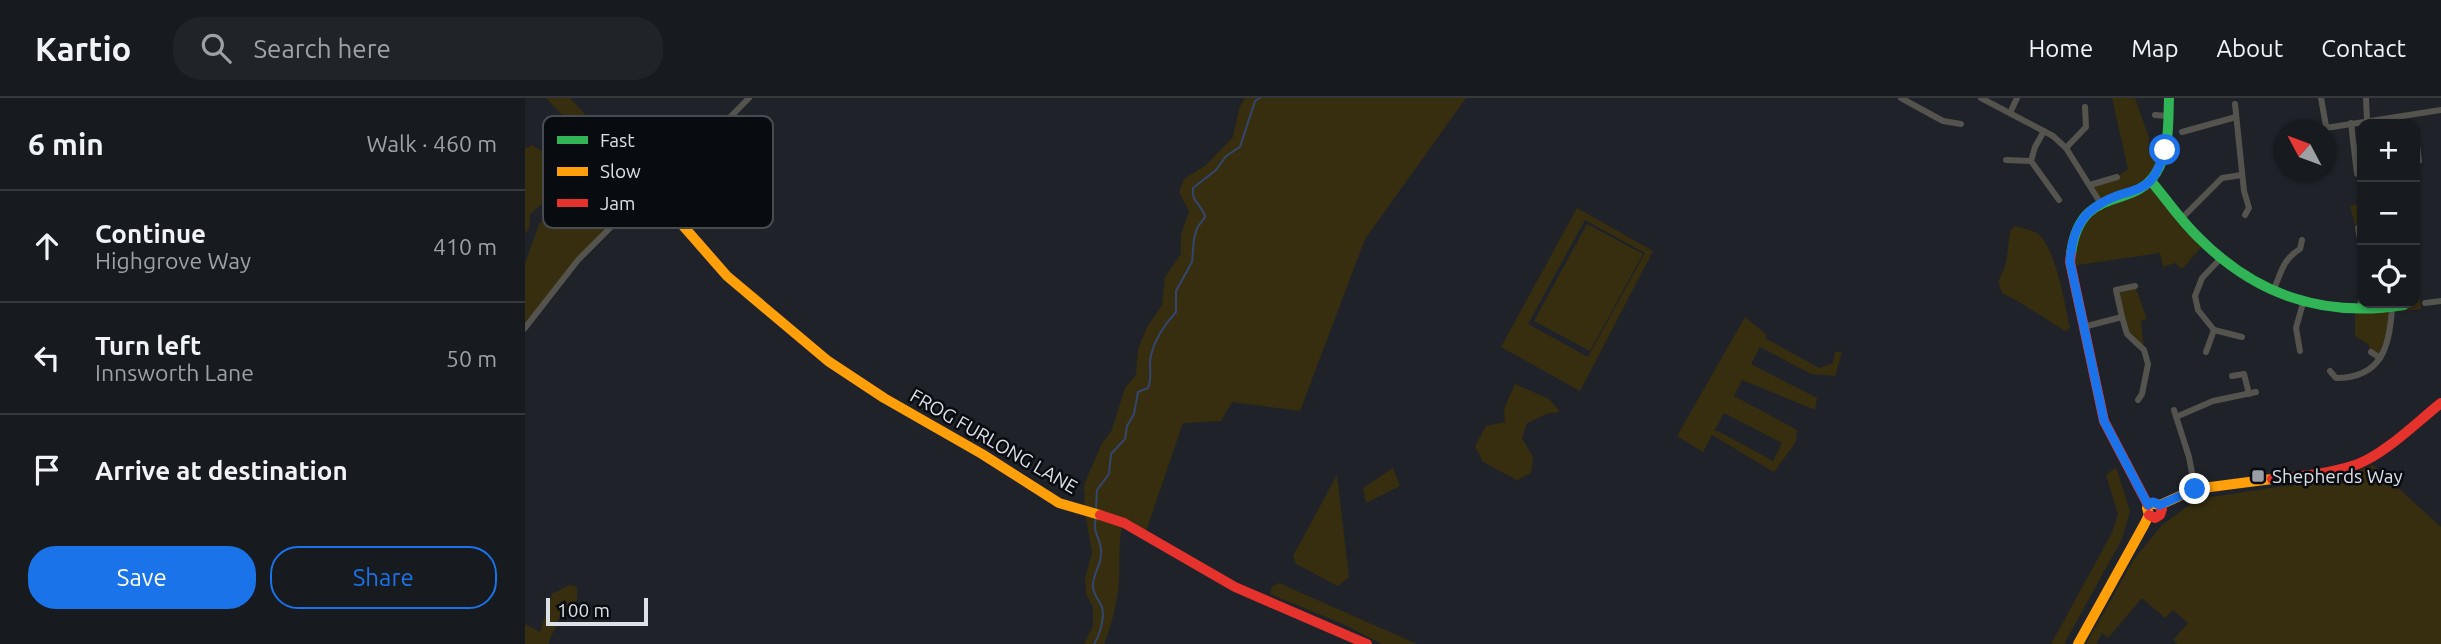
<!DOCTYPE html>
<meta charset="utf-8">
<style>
:root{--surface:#171a1e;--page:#202327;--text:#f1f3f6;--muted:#9ea1a4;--line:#36383c;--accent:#1a73e8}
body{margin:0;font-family:Ubuntu,sans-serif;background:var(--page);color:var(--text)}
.controls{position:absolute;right:21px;top:21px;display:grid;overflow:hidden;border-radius:14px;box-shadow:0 2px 5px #0004}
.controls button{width:63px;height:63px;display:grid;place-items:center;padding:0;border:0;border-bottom:2px solid var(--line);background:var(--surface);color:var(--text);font:35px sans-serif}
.compass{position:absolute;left:1748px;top:21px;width:63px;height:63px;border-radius:50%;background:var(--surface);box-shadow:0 2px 5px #0004;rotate:311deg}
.scale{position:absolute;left:21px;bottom:18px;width:102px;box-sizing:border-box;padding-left:7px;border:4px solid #dce0e7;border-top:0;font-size:19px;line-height:24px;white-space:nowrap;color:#dce0e7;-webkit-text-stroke:5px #080b0f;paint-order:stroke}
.stop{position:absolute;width:21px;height:21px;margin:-16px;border:5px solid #1a73e8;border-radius:50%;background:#fff}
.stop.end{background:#1a73e8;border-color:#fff;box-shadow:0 2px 7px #0008}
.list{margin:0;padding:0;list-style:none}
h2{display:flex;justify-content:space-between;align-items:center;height:91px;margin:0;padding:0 28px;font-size:30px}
h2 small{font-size:23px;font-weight:400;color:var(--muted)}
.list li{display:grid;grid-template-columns:46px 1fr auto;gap:21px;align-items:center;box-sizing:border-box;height:112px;padding:0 28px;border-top:2px solid var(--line)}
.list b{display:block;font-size:26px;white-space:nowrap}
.list p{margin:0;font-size:23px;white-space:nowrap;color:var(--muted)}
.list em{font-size:23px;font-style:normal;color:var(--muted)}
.actions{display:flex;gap:14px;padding:21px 28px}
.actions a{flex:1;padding:16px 0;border:2px solid var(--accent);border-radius:28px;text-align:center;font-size:24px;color:var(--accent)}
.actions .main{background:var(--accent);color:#fff}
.icon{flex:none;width:38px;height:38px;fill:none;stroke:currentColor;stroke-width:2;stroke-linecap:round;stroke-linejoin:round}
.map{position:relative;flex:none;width:1916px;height:546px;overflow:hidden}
header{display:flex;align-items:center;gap:42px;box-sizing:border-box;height:98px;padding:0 35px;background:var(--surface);border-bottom:2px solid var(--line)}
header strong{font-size:33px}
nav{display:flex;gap:38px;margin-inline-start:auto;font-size:24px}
.search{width:490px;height:63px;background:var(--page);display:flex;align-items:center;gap:18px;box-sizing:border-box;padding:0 24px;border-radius:28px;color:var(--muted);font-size:26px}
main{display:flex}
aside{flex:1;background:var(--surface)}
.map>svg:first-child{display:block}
</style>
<header>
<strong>Kartio</strong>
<div class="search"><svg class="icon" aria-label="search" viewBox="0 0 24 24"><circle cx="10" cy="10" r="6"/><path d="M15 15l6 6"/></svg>Search here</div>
<nav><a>Home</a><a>Map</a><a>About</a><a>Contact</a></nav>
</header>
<main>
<aside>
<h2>6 min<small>Walk · 460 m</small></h2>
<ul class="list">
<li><svg class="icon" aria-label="ahead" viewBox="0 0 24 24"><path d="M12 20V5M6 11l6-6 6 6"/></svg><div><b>Continue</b><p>Highgrove Way</p></div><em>410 m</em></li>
<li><svg class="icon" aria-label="left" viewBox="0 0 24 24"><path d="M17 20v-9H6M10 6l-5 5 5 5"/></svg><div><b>Turn left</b><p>Innsworth Lane</p></div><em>50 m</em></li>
<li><svg class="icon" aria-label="arrive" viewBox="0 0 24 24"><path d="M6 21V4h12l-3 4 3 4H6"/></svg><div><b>Arrive at destination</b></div></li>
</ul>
<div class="actions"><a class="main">Save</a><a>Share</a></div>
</aside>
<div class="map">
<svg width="1916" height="546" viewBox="0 0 1916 546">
<rect width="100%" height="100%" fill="#1f2228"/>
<g fill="#372e0f" fill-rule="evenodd">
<polygon points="21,0 45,0 82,40 135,88 53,162 0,230 0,166 14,126 41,103 32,93 5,116 4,131 0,135 0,49 2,50 7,47 31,62 56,37"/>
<path d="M720,0h221l-101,141 -65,172 -68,-9 -11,19 -38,2 -38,111 -22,-11c-5,19 -3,37 -4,56 -1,21 -7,46 -15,65h-20l9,-18v-19l-7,-13 -1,-16 7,-25 -7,-41 -1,-27 18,-42 9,-11 14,-44 11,-13 2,-26 9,-22 15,-22 3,-28 16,-23v-19l8,-24 -10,-19 5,-13 22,-14 27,-28 6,-28z"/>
<polygon points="1587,0 1610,0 1624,40 1623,55 1627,57 1642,35 1626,83 1679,146 1657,171 1650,165 1638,169 1635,155 1546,168 1551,130 1576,106 1565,87 1592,79 1603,71"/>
<polygon points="1837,105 1837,152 1825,108"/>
<path d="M1052,110l76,43 -73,140 -79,-44zM1060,122l60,33 -57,104 -60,-33z"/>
<polygon points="1062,126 1118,156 1065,253 1009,223"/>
<path d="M1490,128c6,2 16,4 22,7 19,14 28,73 33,95l-5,3 -44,-28 -19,-10 -4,-11 8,-18 4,-33z"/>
<polygon points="1890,160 1896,211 1867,214 1855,260 1846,254 1843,246 1830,238 1830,210 1837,205 1890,205"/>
<polygon points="1610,188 1622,221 1616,223 1619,252 1602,236 1591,192"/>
<path d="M1220,219l22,18 -2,3 54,30 14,-5 2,-11h7l-7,24 -24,-2 -51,-27 -9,17 66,34 -2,12 -73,-30 -8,16 63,34 -1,12 -22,30 -62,-37 -9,17 -26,-16zM1199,315l58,30 -9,18 -55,-30h-4z"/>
<polygon points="990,286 1024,301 1035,314 1021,316 1002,325 997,340 1008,359 1006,375 992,382 958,364 950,348 961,328 980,324 979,311"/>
<polygon points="1848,367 1916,429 1916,546 1653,546 1648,542 1663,525 1648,512 1640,520 1617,500 1583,540 1577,535 1571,546 1561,546 1609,461 1637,427 1672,401 1813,380"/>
<polygon points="1591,369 1605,413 1597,441 1539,546 1526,546 1587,435 1593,416 1581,377"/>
<polygon points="868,370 875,388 841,405 838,390"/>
<polygon points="812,377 824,479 813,488 771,466 768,458"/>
<polygon points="754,485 892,546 857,546 818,526 745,496 747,489"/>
<polygon points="44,487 52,489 52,502 34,520 23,546 0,546 0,526 15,534 27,496"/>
</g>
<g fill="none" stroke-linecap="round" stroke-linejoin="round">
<g stroke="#32466f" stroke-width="2">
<path d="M571,411l1,-19 12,-16 2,-20 14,-15 2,-13 7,-12 4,-22 10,-4c5,-12 0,-22 3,-33 4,-17 14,-31 25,-43v-21l16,-29 2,-23 3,-11 8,-11c-2,-12 -14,-14 -12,-29l23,-18 10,-14 14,-9 15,-46 5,-3"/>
<path d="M569,546c6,-9 11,-27 8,-37 -3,-7 -9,-13 -9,-20 -1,-14 10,-23 8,-37 -1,-14 -9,-17 -5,-32"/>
</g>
<g stroke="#54534e" stroke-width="6">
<polyline points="1376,0 1418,23 1436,26"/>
<polyline points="1456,0 1528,38 1541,50 1576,106"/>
<polyline points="1796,0 1801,28"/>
<polyline points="1841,0 1842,22"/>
<polyline points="1710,6 1719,93 1724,110 1720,117"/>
<polyline points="1485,15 1492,0"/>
<polyline points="1630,17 1643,18"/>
<polyline points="1826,25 1832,76"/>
<polyline points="1788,32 1916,12"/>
<polyline points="1890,32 1894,63 1890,64"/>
<polyline points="1519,33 1510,49 1506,63 1534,102"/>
<polyline points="1657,34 1711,19"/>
<polyline points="1541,50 1561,29 1560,9"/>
<polyline points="1481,62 1506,63"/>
<polyline points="1565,87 1592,79"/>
<polyline points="1657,120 1697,80 1717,77"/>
<polyline points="1833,130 1837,152"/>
<polyline points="1696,160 1677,180 1670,198 1673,212 1689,232 1717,239"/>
<path d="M1749,191c7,-16 9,-30 26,-40l2,-9"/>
<polyline points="1900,205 1916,203"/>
<polyline points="1835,210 1837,195"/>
<polyline points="1597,219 1591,192 1610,188"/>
<polyline points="1558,229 1597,219 1602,236 1619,252 1623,266 1617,296 1613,302"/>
<polyline points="0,230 53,162 88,127 135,88 169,56 224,0"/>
<polyline points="1775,253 1771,230 1778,205"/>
<polyline points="1681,254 1689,232"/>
<polyline points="1846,254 1855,260"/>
<path d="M1805,273l6,7c46,0 54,-32 56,-71"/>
<polyline points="1707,278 1719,276 1724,296"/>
<polyline points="1649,312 1664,359 1670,391"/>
<polyline points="1651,319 1688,303 1731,294"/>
</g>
<g stroke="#30b455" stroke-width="10">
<path d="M1626,83c16,19 30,40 48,57 58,58 125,80 205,67"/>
<path d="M1546,156c9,-71 62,-43 85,-81 14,-22 12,-51 13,-75"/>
</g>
<g stroke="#ff9f0a" stroke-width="10">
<polyline points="125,97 146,114 202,178 303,263 359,300 457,356 534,405 575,417"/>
<polyline points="1553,546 1619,427 1624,417 1622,410 1625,405 1635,407 1670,391 1747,381"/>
</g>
<g stroke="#e5322d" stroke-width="10">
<polyline points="1546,156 1545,164 1579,323 1623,407"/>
<path d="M1747,381c29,-3 58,-5 86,-15 28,-11 59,-42 83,-61"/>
<polyline points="575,417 599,425 710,489 842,546"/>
<polyline points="1624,417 1630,420 1635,417 1637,411 1635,407"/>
</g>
</g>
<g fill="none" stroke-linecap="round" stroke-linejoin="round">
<path stroke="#1a73e8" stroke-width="9" d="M1640,52c-3,10 -7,22 -14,30 -7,8 -19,11 -29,14 -36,12 -50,31 -52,68l34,159 44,84 5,-3 7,3 35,-16"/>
</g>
<rect fill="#9a9ea4" stroke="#080b0f" stroke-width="2.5" x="1726" y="371" width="14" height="14" rx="3.5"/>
<g text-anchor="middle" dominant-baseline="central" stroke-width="5" stroke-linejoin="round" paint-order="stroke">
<g font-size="19" fill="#dce0e7" stroke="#080b0f">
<text transform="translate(469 343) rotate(30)">FROG FURLONG LANE</text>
</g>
<g font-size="19" fill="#dce0e7" stroke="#080b0f" text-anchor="start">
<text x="1747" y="378">Shepherds Way</text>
</g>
</g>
<rect x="18" y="18" width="230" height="112" rx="10" fill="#080b0f" stroke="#484b50" stroke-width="2"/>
<rect x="32" y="38" width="31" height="8" fill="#30b455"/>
<rect x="32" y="69" width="31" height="9" fill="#ff9f0a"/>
<rect x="32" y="101" width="31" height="8" fill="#e5322d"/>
<g font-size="19" fill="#dce0e7">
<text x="75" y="49">Fast</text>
<text x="75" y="80">Slow</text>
<text x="75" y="112">Jam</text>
</g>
</svg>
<div class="controls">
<button>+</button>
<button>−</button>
<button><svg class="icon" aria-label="locate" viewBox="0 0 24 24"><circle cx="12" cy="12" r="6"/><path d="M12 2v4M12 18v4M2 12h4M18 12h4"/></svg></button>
</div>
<svg class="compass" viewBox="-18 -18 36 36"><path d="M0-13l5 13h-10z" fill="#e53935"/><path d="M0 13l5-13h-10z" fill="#9ea1a4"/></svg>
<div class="scale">100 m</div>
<div class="stop" style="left:1640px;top:52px"></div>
<div class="stop end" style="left:1670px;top:391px"></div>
</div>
</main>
